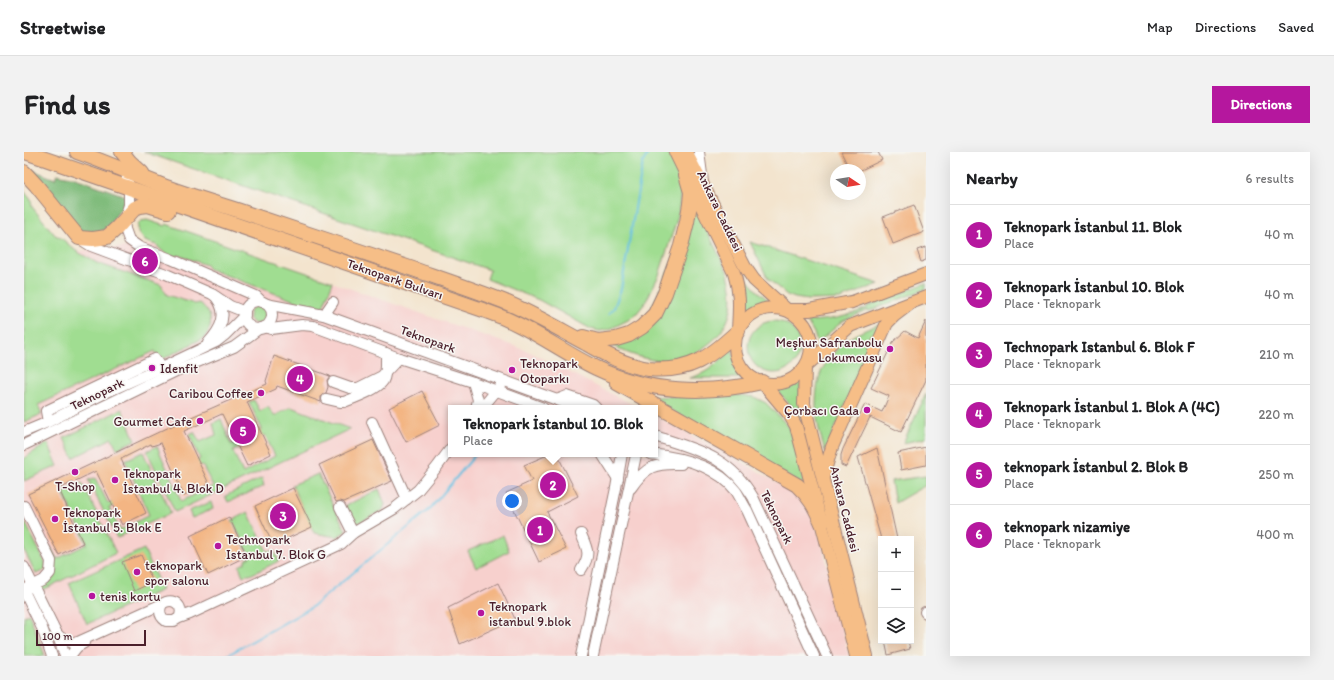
<!DOCTYPE html>
<meta charset="utf-8">
<style>
:root{--surface:#fff;--page:#f2f2f2;--text:#202124;--muted:#757577;--line:#e0e0e0;--accent:#b5179e}
body{margin:0;font-family:Itim,sans-serif;background:var(--page);color:var(--text)}
.controls{position:absolute;right:12px;bottom:12px;display:grid;overflow:hidden;border-radius:0px;box-shadow:0 4px 16px #0002}
.controls button{width:36px;height:36px;display:grid;place-items:center;padding:0;border:0;border-bottom:1px solid var(--line);background:var(--surface);color:var(--text);font:20px sans-serif}
.compass{position:absolute;left:806px;top:12px;width:36px;height:36px;border-radius:50%;background:var(--surface);box-shadow:0 4px 16px #0002;rotate:102deg}
.scale{position:absolute;left:12px;bottom:10px;width:110px;box-sizing:border-box;padding-left:4px;border:2px solid #4a1f2b;border-top:0;font-size:11px;line-height:14px;white-space:nowrap;color:#4a1f2b;-webkit-text-stroke:3px #f6f6f2;paint-order:stroke}
.you{position:absolute;left:488px;top:349px;width:14px;height:14px;margin:-10px;border:3px solid #fff;border-radius:50%;background:#1a73e8;box-shadow:0 0 0 6px #1a73e833}
.badge{display:grid;place-items:center;width:26px;height:26px;border-radius:50%;background:var(--accent);color:#fff;font-size:13px;font-weight:700}
.pin{position:absolute;translate:-50% -50%;border:2px solid #fff;box-shadow:0 1px 4px #0006}
.popup{position:absolute;left:424px;top:253px;width:210px;height:52px;box-sizing:border-box;display:grid;place-content:center;border-radius:0px;background:var(--surface);filter:drop-shadow(0 1px 3px #0005);font-size:13px;white-space:nowrap;color:var(--muted)}
.popup b{font-size:15px;color:var(--text)}
.popup::after{content:'';position:absolute;left:50%;top:100%;margin-left:-8px;border:8px solid transparent;border-top-color:var(--surface)}
.list{margin:0;padding:0;list-style:none}
h2{display:flex;justify-content:space-between;align-items:center;height:52px;margin:0;padding:0 16px;font-size:17px}
h2 small{font-size:13px;font-weight:400;color:var(--muted)}
.list li{display:grid;grid-template-columns:26px 1fr auto;gap:12px;align-items:center;box-sizing:border-box;height:60px;padding:0 16px;border-top:1px solid var(--line)}
.list b{display:block;font-size:15px;white-space:nowrap}
.list p{margin:0;font-size:13px;white-space:nowrap;color:var(--muted)}
.list em{font-size:13px;font-style:normal;color:var(--muted)}
.icon{flex:none;width:22px;height:22px;fill:none;stroke:currentColor;stroke-width:2;stroke-linecap:round;stroke-linejoin:round}
.map{position:relative;flex:none;width:902px;height:504px;overflow:hidden;border-radius:0px}
header{display:flex;align-items:center;gap:24px;box-sizing:border-box;height:56px;padding:0 20px;background:var(--surface);border-bottom:1px solid var(--line)}
header strong{font-size:19px}
nav{display:flex;gap:22px;margin-inline-start:auto;font-size:14px}
.intro{display:flex;align-items:center;justify-content:space-between;box-sizing:border-box;height:96px;padding:0 24px}
h1{margin:0;font-size:28px}
.button{padding:10px 18px;border-radius:0px;background:var(--accent);color:#fff;font-size:14px;font-weight:700}
main{display:flex;gap:24px;padding:0 24px}
aside{flex:1;background:var(--surface);border-radius:0px;box-shadow:0 4px 16px #0002}
.map>svg:first-child{display:block}
</style>
<header>
<strong>Streetwise</strong>
<nav><a>Map</a><a>Directions</a><a>Saved</a></nav>
</header>
<div class="intro"><h1>Find us</h1><a class="button">Directions</a></div>
<main>
<div class="map">
<svg width="902" height="504" viewBox="0 0 902 504">
<rect width="100%" height="100%" fill="#f6f6f2"/>
<filter id="ink" filterUnits="userSpaceOnUse"><feTurbulence type="fractalNoise" baseFrequency=".025" numOctaves="2"/><feDisplacementMap in="SourceGraphic" scale="8" xChannelSelector="R" yChannelSelector="G"/><feConvolveMatrix kernelMatrix="1 2 1 2 8 2 1 2 1" color-interpolation-filters="sRGB"/></filter>
<filter id="wash" filterUnits="userSpaceOnUse"><feTurbulence type="fractalNoise" baseFrequency=".012" numOctaves="4" result="noise"/><feDisplacementMap in="SourceGraphic" scale="16" xChannelSelector="R" yChannelSelector="G"/><feGaussianBlur stdDeviation="0.9" result="paint"/><feColorMatrix in="noise" values="0 0 0 0 0 0 0 0 0 0 0 0 0 0 0 0 0 1.4 0 .05"/><feComposite in="paint" operator="in"/></filter>
<g filter="url(#wash)">
<rect width="100%" height="100%" fill="#f3e4ce"/>
<polygon fill="#f7d0cd" points="0,39 7,48 8,55 31,83 36,85 43,92 52,99 130,93 118,86 113,78 114,73 117,69 120,68 141,74 142,72 504,199 615,256 427,256 427,302 631,302 631,264 713,307 769,340 787,360 791,370 799,396 825,504 0,504"/>
<g fill="#a0dd91" stroke="#757e5e">
<polygon points="120,0 645,0 658,29 654,64 635,123 621,151 613,161 604,168 586,177 576,179 567,177 515,148 463,127 466,118"/>
<path d="M0,39l7,9 1,7 23,28 5,2 16,14 21,12 64,22 6,10 28,9 5,-1c12,10 14,20 5,34l-46,24 -4,-10 -117,54 4,9 -18,8z"/>
<path d="M672,56l31,63c10,32 5,58 -24,77 -12,8 -25,14 -40,13 -18,-1 -35,-7 -52,-16l29,-11z"/>
<polygon points="123,68 141,74 142,72 309,130 299,155 274,150 185,117 182,113 154,103 147,107 132,93 121,89 114,80 114,73 117,69"/>
<polygon points="726,90 855,132 816,147 784,148 771,146 763,143 744,127"/>
<polygon points="720,124 733,139 748,151 733,157 721,164 722,147"/>
<path d="M902,131v6l-57,22 -1,-1 -25,11 -26,22 -3,-10 -7,-12c25,-1 36,-3 60,-13v-2z"/>
<circle cx="234" cy="163" r="9"/>
<circle cx="750" cy="195" r="26"/>
<path d="M858,171l-57,128c-3,-11 -7,-22 -8,-33 -2,-13 -1,-30 3,-43 3,-11 19,-29 28,-36 11,-7 22,-11 34,-16z"/>
<path d="M708,197l5,19 8,10h-55c19,-5 28,-16 42,-29z"/>
<polygon points="776,229 778,266 769,255 751,237 767,234"/>
<polygon points="902,242 902,286 879,291"/>
<polygon points="716,243 730,245 742,251 765,275 769,285 781,334 624,245"/>
<polygon points="230,248 236,259 244,255 250,264 267,255 326,277 151,360 123,299 133,294 157,349 189,334 178,313 175,314 172,309 176,307 165,282 170,280 176,290 192,283 189,271 197,267 207,292 212,290 215,296 209,299 219,321 251,304 241,283 234,286 232,280 238,277 225,250"/>
<polygon points="98,257 111,288 93,297 88,286 49,306 40,286"/>
<polygon points="24,291 34,314 0,329 0,306"/>
<polygon points="119,300 147,361 93,386 64,328 71,326 84,351 88,350 90,354 85,356 96,378 125,363 101,308"/>
<polygon points="294,322 322,379 313,385 290,381 268,333"/>
<polygon points="902,324 902,333 871,351 867,329"/>
<polygon points="238,326 240,334 204,350 201,344"/>
<polygon points="58,331 92,401 19,438 15,433 29,423 24,396 26,394 33,407 63,392 39,341"/>
<polygon points="355,337 361,352 359,358 329,374 321,354"/>
<polygon points="187,350 189,357 168,366 165,359"/>
<polygon points="224,360 243,399 250,399 255,409 226,423 222,423 219,424 215,414 221,411 221,408 226,405 208,368"/>
<polygon points="0,368 22,412 21,418 12,422 0,398"/>
<polygon points="479,383 485,399 452,416 444,399"/>
<polygon points="120,397 138,438 63,472 45,431"/>
<polygon points="5,462 21,504 0,504 0,464"/>
</g>
<polygon fill="#80bc7b" stroke="#656e53" points="1,15 31,27 33,22 51,26 107,46 95,59 83,76 75,80 56,80"/>
<g fill="none" stroke-linecap="round" stroke-linejoin="round">
<g stroke="#63c0e1" stroke-width="2">
<polyline points="585,161 590,156 597,137 619,10 625,0"/>
<polyline points="202,504 288,455 405,358 452,302"/>
</g>
</g>
<g id="blocks">
<g fill="#f3b583">
<polygon points="817,0 854,0 858,8 837,18 826,18"/>
<polygon points="890,53 900,80 869,92 859,65"/>
<polygon points="902,95 902,108 897,110 893,98"/>
<polygon points="902,169 902,228 877,280 846,265 822,315 817,313 817,303 819,297 841,252 858,260 865,244 847,236 869,190 881,179 894,186"/>
<polygon points="250,204 306,224 303,228 304,235 302,241 299,242 297,245 297,250 253,234 252,237 223,250 247,302 223,314 198,262 160,279 185,332 160,344 137,291 128,294 127,292 97,307 122,361 98,373 72,319 35,337 59,391 35,403 4,342 156,270 243,232 242,229"/>
<polygon points="398,239 416,273 382,290 365,256"/>
<polygon points="349,288 368,329 320,350 316,349 312,350 295,313"/>
<polygon points="902,295 902,313 877,318 874,301"/>
<polygon points="853,296 873,387 857,387 834,305"/>
<polygon points="526,302 533,302 554,344 523,360 542,397 515,410 482,341 508,329 500,313"/>
<polygon points="269,336 288,375 249,393 231,354"/>
<polygon points="205,365 223,404 184,423 166,384"/>
<polygon points="117,403 129,430 110,439 98,410"/>
<polygon points="474,431 491,467 436,492 424,456"/>
<polygon points="861,489 884,489 886,497 864,503"/>
</g>
</g>
</g>
<g filter="url(#ink)">
<use href="#blocks" fill-opacity="0" stroke="#9e827c" stroke-width="1"/>
<g fill="none" stroke-linecap="round" stroke-linejoin="round">
<g stroke="#9e827c" stroke-width="12">
<g id="minor">
<polyline points="675,0 679,30"/>
<polyline points="101,14 105,36 105,53 100,68 101,77 105,88 115,95 147,107 232,144 238,150"/>
<polyline points="56,87 67,94 142,122 188,142 206,154 221,160"/>
<circle cx="234" cy="163" r="14"/>
<polyline points="242,152 300,163 555,256"/>
<polyline points="300,163 309,150"/>
<polyline points="240,175 247,177 278,173 289,174 375,206 449,230 519,256"/>
<path d="M184,191c13,-14 21,-29 8,-46"/>
<polyline points="309,230 326,236 334,236 358,224 375,206"/>
<polyline points="449,230 454,248 452,256"/>
<path d="M303,247l13,3h4c10,-4 33,-12 39,-21 4,-7 3,-20 3,-28"/>
<polyline points="533,248 543,244 546,245 569,253 572,256"/>
<polyline points="458,256 476,234"/>
<polyline points="24,270 22,259 131,207 137,216"/>
<polyline points="348,270 383,347"/>
<polyline points="0,280 24,270 81,241 137,216 192,190 201,183 221,163"/>
<path d="M631,284c42,14 74,20 98,61l74,159"/>
<polyline points="0,293 152,219 210,195 236,176"/>
<polyline points="578,302 594,327"/>
<path d="M626,302c31,3 66,11 86,37 4,6 7,13 11,19l67,146"/>
<path d="M607,336c15,-22 24,-25 50,-24"/>
<polyline points="0,354 27,409 26,421 20,428 0,438"/>
<polyline points="316,355 329,381"/>
<polyline points="0,415 33,482 41,504"/>
<path d="M557,418c10,-15 7,-20 0,-36"/>
<polyline points="0,439 18,476 28,504"/>
<polyline points="901,460 902,461"/>
<path d="M155,466c6,-12 -6,-22 -17,-14 -3,6 -3,12 4,17h8l5,-3 11,-4 151,-70 12,-11 41,-24 24,-19 19,-23 14,-19"/>
<path d="M33,482c6,6 12,10 21,8l84,-38"/>
<polyline points="46,504 53,495 60,491"/>
<polyline points="557,504 592,336 598,302"/>
<polyline points="569,504 612,303"/>
</g>
</g>
<g stroke="#9e827c" stroke-width="14">
<g id="major">
<path d="M651,0l59,121c7,22 5,36 4,57"/>
<polyline points="662,0 721,115 730,128 762,157"/>
<circle cx="749" cy="194" r="38"/>
<polyline points="764,158 785,158 828,150 902,122"/>
<polyline points="783,213 826,174 902,145"/>
<polyline points="781,215 780,252 843,504"/>
<polyline points="738,230 765,262 772,274 832,504"/>
<polyline points="799,325 808,295 863,171 870,164 887,151"/>
</g>
</g>
<g stroke="#9e827c" stroke-width="16">
<g id="highway">
<path d="M1,0l458,158c12,4 24,9 36,15 26,13 50,30 77,43 52,25 111,27 166,14"/>
<path d="M53,0c28,10 56,22 84,33 28,11 59,19 88,29 56,19 111,37 167,56 29,10 59,20 87,31 29,12 56,28 84,43 19,11 40,22 62,25 41,4 61,-12 89,-38"/>
<polyline points="98,0 106,10 118,21"/>
<polyline points="0,20 12,33 55,86 69,87 83,85 93,76 111,56 116,54 124,53 144,59"/>
<polyline points="559,185 574,189 592,187 605,183 618,175 631,162 641,141 657,94 663,70 666,52 667,40 662,23"/>
<path d="M593,231l180,102c13,12 18,22 25,38"/>
</g>
</g>
<use href="#minor" stroke="#fff" stroke-width="10"/>
<use href="#major" stroke="#f6be87" stroke-width="12"/>
<use href="#highway" stroke="#f6be87" stroke-width="14"/>
</g>
</g>
<g fill="#b5179e" stroke="#f6f6f2" stroke-width="1.5">
<circle cx="866" cy="197" r="4"/>
<circle cx="128" cy="216" r="4"/>
<circle cx="488" cy="218" r="4"/>
<circle cx="237" cy="241" r="4"/>
<circle cx="843" cy="258" r="4"/>
<circle cx="176" cy="269" r="4"/>
<circle cx="51" cy="320" r="4"/>
<circle cx="91" cy="328" r="4"/>
<circle cx="31" cy="367" r="4"/>
<circle cx="194" cy="394" r="4"/>
<circle cx="113" cy="420" r="4"/>
<circle cx="68" cy="444" r="4"/>
<circle cx="457" cy="461" r="4"/>
</g>
<g text-anchor="middle" dominant-baseline="central" stroke-width="3" stroke-linejoin="round" paint-order="stroke">
<g font-size="13" fill="#4a1f2b" stroke="#f6f6f2">
<text transform="translate(696 59) rotate(64)">Ankara Caddesi</text>
<text transform="translate(371 127) rotate(19)">Teknopark Bulvarı</text>
<text transform="translate(404 187) rotate(20)">Teknopark</text>
<text transform="translate(73 242) rotate(-26)">Teknopark</text>
<text transform="translate(821 357) rotate(76)">Ankara Caddesi</text>
<text transform="translate(753 365) rotate(64)">Teknopark</text>
</g>
<g font-size="13" fill="#4a1f2b" stroke="#f6f6f2" text-anchor="start">
<text x="858" y="190" text-anchor="end">Meşhur Safranbolu<tspan x="858" dy="15">Lokumcusu</tspan></text>
<text x="496" y="211">Teknopark<tspan x="496" dy="15">Otoparkı</tspan></text>
<text x="136" y="216">Idenfit</text>
<text x="229" y="241" text-anchor="end">Caribou Coffee</text>
<text x="835" y="258" text-anchor="end">Çorbacı Gada</text>
<text x="168" y="269" text-anchor="end">Gourmet Cafe</text>
<text x="99" y="321">Teknopark<tspan x="99" dy="15">İstanbul 4. Blok D</tspan></text>
<text x="51" y="334" text-anchor="middle">T-Shop</text>
<text x="39" y="360">Teknopark<tspan x="39" dy="15">İstanbul 5. Blok E</tspan></text>
<text x="202" y="387">Technopark<tspan x="202" dy="15">Istanbul 7. Blok G</tspan></text>
<text x="121" y="413">teknopark<tspan x="121" dy="15">spor salonu</tspan></text>
<text x="76" y="444">tenis kortu</text>
<text x="465" y="454">Teknopark<tspan x="465" dy="15">istanbul 9.blok</tspan></text>
</g>
</g>
</svg>
<div class="controls">
<button>+</button>
<button>−</button>
<button><svg class="icon" aria-label="layers" viewBox="0 0 24 24"><path d="M12 4l9 5-9 5-9-5zM3 14l9 5 9-5"/></svg></button>
</div>
<svg class="compass" viewBox="-18 -18 36 36"><path d="M0-13l5 13h-10z" fill="#e53935"/><path d="M0 13l5-13h-10z" fill="#757577"/></svg>
<div class="scale">100 m</div>
<div class="you"></div>
<div class="pin badge" style="left:516px;top:378px">1</div>
<div class="pin badge" style="left:529px;top:333px">2</div>
<div class="popup"><b>Teknopark İstanbul 10. Blok</b>Place</div>
<div class="pin badge" style="left:259px;top:364px">3</div>
<div class="pin badge" style="left:276px;top:227px">4</div>
<div class="pin badge" style="left:219px;top:279px">5</div>
<div class="pin badge" style="left:121px;top:109px">6</div>
</div>
<aside>
<h2>Nearby<small>6 results</small></h2>
<ul class="list">
<li><span class="badge">1</span><div><b>Teknopark İstanbul 11. Blok</b><p>Place</p></div><em>40 m</em></li>
<li><span class="badge">2</span><div><b>Teknopark İstanbul 10. Blok</b><p>Place · Teknopark</p></div><em>40 m</em></li>
<li><span class="badge">3</span><div><b>Technopark Istanbul 6. Blok F</b><p>Place · Teknopark</p></div><em>210 m</em></li>
<li><span class="badge">4</span><div><b>Teknopark İstanbul 1. Blok A (4C)</b><p>Place · Teknopark</p></div><em>220 m</em></li>
<li><span class="badge">5</span><div><b>teknopark İstanbul 2. Blok B</b><p>Place</p></div><em>250 m</em></li>
<li><span class="badge">6</span><div><b>teknopark nizamiye</b><p>Place · Teknopark</p></div><em>400 m</em></li>
</ul>
</aside>
</main>
